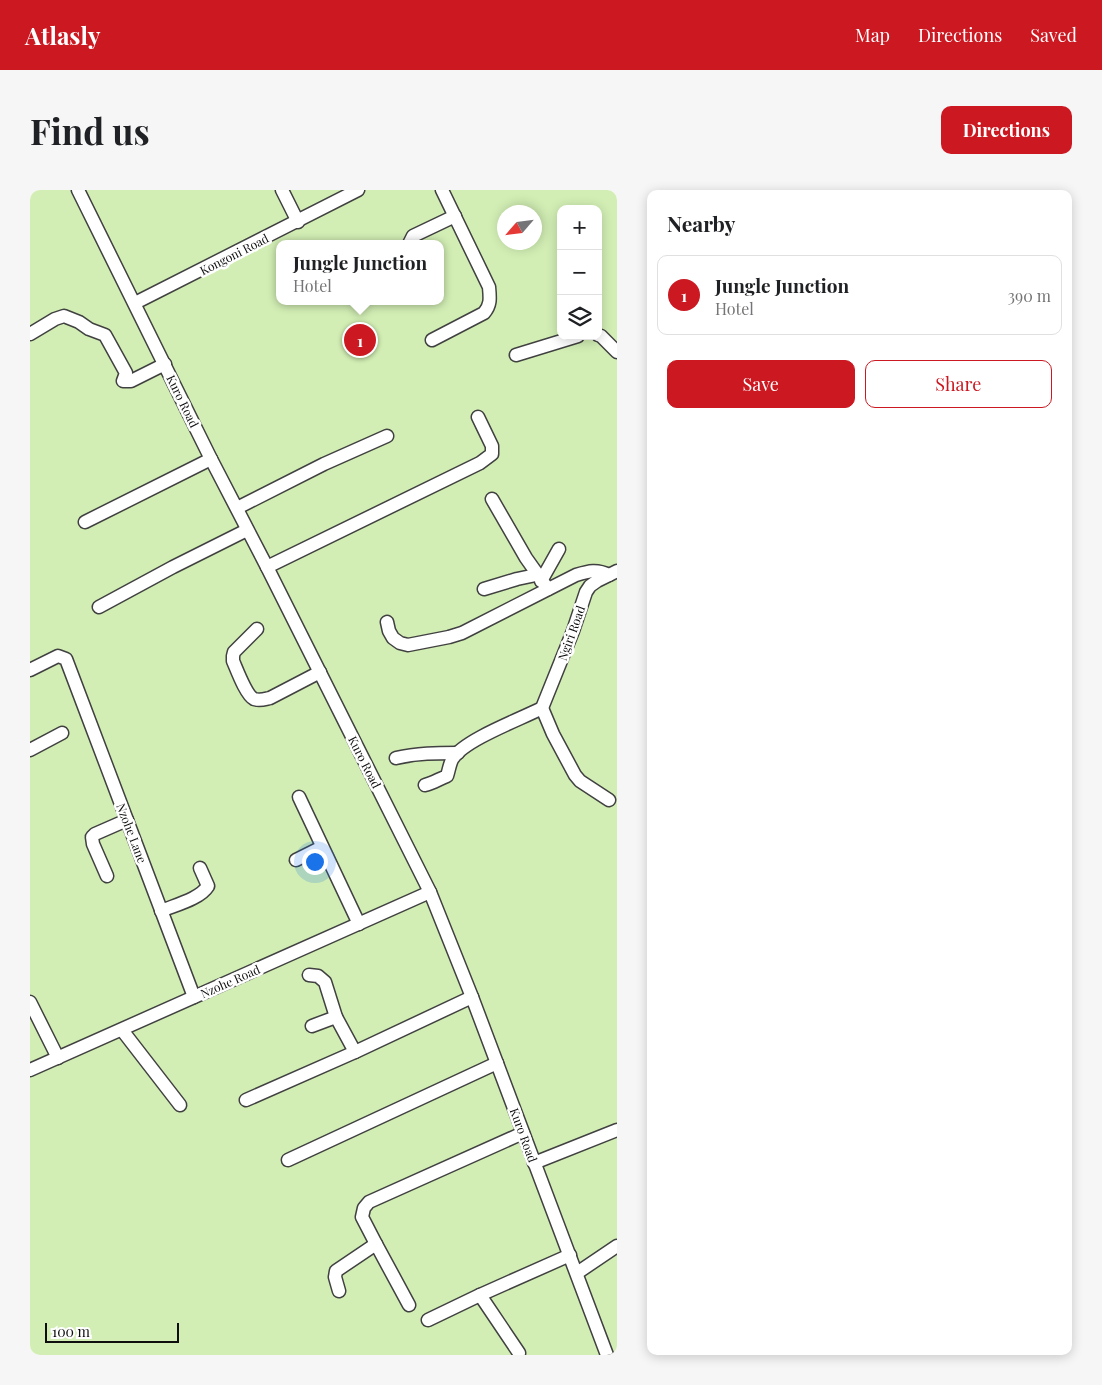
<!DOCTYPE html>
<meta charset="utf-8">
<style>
:root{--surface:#fff;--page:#f6f6f6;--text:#202124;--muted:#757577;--line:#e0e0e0;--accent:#cb1821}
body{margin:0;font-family:"Playfair Display",serif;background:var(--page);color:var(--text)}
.controls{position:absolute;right:15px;top:15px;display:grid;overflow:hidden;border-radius:10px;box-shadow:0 2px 12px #0003}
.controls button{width:45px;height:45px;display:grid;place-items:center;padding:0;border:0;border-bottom:1px solid var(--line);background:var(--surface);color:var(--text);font:25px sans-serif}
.compass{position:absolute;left:467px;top:15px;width:45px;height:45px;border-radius:50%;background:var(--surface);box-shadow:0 2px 12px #0003;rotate:242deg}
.scale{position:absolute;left:15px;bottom:12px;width:134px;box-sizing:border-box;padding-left:5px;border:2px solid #0e0e0e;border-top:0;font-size:14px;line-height:18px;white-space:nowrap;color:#0e0e0e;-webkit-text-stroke:4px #fff;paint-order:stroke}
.you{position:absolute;left:284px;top:671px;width:18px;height:18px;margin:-12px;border:4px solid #fff;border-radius:50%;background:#1a73e8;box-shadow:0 0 0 8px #1a73e833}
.badge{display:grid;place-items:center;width:32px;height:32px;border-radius:50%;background:var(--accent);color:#fff;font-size:16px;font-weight:700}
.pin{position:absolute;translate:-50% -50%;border:2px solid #fff;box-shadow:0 1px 5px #0006}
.popup{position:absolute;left:246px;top:50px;width:168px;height:65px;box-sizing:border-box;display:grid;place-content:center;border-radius:10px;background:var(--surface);filter:drop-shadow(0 1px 4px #0005);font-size:16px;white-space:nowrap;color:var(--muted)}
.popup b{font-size:19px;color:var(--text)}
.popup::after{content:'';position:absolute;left:50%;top:100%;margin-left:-10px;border:10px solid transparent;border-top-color:var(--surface)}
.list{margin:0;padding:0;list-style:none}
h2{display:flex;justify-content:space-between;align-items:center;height:65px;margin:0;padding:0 20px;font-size:21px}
h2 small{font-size:16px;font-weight:400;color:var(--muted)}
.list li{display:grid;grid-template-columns:32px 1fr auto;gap:15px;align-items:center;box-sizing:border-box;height:80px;margin:0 10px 10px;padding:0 10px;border:1px solid var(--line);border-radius:10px}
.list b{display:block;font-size:19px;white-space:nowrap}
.list p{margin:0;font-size:16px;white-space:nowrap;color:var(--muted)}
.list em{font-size:16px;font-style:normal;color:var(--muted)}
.actions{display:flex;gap:10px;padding:15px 20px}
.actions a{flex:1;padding:11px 0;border:1px solid var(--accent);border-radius:10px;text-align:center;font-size:18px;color:var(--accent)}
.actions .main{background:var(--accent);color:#fff}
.icon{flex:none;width:28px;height:28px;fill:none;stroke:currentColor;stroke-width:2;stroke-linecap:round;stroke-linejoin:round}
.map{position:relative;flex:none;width:587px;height:1165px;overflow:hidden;border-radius:10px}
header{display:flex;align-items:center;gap:30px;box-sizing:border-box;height:70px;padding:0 25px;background:var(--accent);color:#fff}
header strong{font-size:24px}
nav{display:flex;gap:28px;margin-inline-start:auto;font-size:18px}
.intro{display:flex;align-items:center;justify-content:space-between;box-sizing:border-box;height:120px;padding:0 30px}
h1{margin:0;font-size:35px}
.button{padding:12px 22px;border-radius:10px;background:var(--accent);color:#fff;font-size:18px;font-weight:700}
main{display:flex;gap:30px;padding:0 30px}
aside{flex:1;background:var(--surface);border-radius:10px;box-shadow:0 2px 12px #0003}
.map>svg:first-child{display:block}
</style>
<header>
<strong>Atlasly</strong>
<nav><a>Map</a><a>Directions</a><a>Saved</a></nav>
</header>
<div class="intro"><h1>Find us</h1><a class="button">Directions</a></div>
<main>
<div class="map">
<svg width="587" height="1165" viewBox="0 0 587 1165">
<rect width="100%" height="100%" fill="#fffcef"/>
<path fill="#d2eeb4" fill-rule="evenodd" d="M0,0h587v1165h-587zM531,19h37v127h-37zM474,22h30v30h-30zM250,54h160v57h-160z"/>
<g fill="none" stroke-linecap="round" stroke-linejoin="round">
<g stroke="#414141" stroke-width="15">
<g id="minor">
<polyline points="48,0 181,269 237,377 400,702 442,807 577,1165"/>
<polyline points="252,0 268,32"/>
<polyline points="379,54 383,46 425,26"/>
<polyline points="105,113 328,0"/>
<polyline points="0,144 25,129 34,126 49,132 59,139 75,145 96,183 93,191 101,191 135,174"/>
<polyline points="568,145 571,146 587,162"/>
<path d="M402,150l52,-27c7,-8 6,-15 5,-26l-47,-97"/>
<polyline points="486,165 548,146"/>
<polyline points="462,309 496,368 518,399"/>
<polyline points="207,318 294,274 357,246"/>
<polyline points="55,332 181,269"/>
<polyline points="237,377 450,273 462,264 462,256 448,227"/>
<polyline points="511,391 529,359"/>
<polyline points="454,399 487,389 506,385"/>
<polyline points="69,417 143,377 217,340"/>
<path d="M357,432l2,9 4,7 7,5 8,2 41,-8 13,-4 114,-58c13,-4 21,-6 33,0"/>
<path d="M227,439l-23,23 -1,4v5c4,9 13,34 21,38 6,2 11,0 16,-1l50,-26"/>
<polyline points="0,480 28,466 36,469 164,807"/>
<polyline points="512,518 523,544 545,585 550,591 579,610"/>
<polyline points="0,560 32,543"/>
<path d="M366,568c21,-5 41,-5 62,-5"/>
<path d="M395,595c8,-2 14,-6 22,-9 2,-6 3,-14 6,-18 13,-19 68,-39 89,-50l31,-77 13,-39 4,-6 7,-5 20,-10"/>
<polyline points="269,607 329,734"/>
<polyline points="266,670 292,657"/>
<polyline points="77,686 63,654 62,647 65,644 97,630"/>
<path d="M131,721c14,-6 39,-12 47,-25l-8,-18"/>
<polyline points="279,785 288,786 295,792 306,827 325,862"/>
<polyline points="0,812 28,868"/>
<polyline points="282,836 306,827"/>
<polyline points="92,840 150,915"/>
<polyline points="0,880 400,702"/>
<polyline points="216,910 325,862 442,807"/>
<polyline points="258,970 467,873"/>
<polyline points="504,973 587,940"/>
<polyline points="547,1083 587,1056"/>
<polyline points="309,1101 305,1087 306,1081 346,1054"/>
<polyline points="450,1105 489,1163"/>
<polyline points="379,1115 346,1054 332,1027 334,1018 339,1012 493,943"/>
<polyline points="398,1130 450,1105 540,1065"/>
</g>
</g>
<use href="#minor" stroke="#fff" stroke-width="12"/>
</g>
<g text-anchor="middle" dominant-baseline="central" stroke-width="5" stroke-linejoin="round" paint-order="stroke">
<g font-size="12" fill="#0e0e0e" stroke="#fff">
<text transform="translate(204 64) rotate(-27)">Kongoni Road</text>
<text transform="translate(153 211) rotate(64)">Kuro Road</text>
<text transform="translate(541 443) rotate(-70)">Ngiri Road</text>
<text transform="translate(335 572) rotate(63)">Kuro Road</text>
<text transform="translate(102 643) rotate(69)">Nzohe Lane</text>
<text transform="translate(200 791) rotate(-24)">Nzohe Road</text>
<text transform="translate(494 945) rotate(70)">Kuro Road</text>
</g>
</g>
</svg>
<div class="controls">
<button>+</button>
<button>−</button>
<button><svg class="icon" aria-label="layers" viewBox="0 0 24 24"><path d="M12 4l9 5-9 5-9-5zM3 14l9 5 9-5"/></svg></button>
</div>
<svg class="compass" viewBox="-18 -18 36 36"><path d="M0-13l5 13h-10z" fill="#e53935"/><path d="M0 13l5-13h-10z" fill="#757577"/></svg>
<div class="scale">100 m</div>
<div class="you"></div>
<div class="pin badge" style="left:330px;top:150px">1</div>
<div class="popup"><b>Jungle Junction</b>Hotel</div>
</div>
<aside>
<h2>Nearby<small></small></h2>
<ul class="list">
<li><span class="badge">1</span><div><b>Jungle Junction</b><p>Hotel</p></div><em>390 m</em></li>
</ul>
<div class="actions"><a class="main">Save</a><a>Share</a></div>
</aside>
</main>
